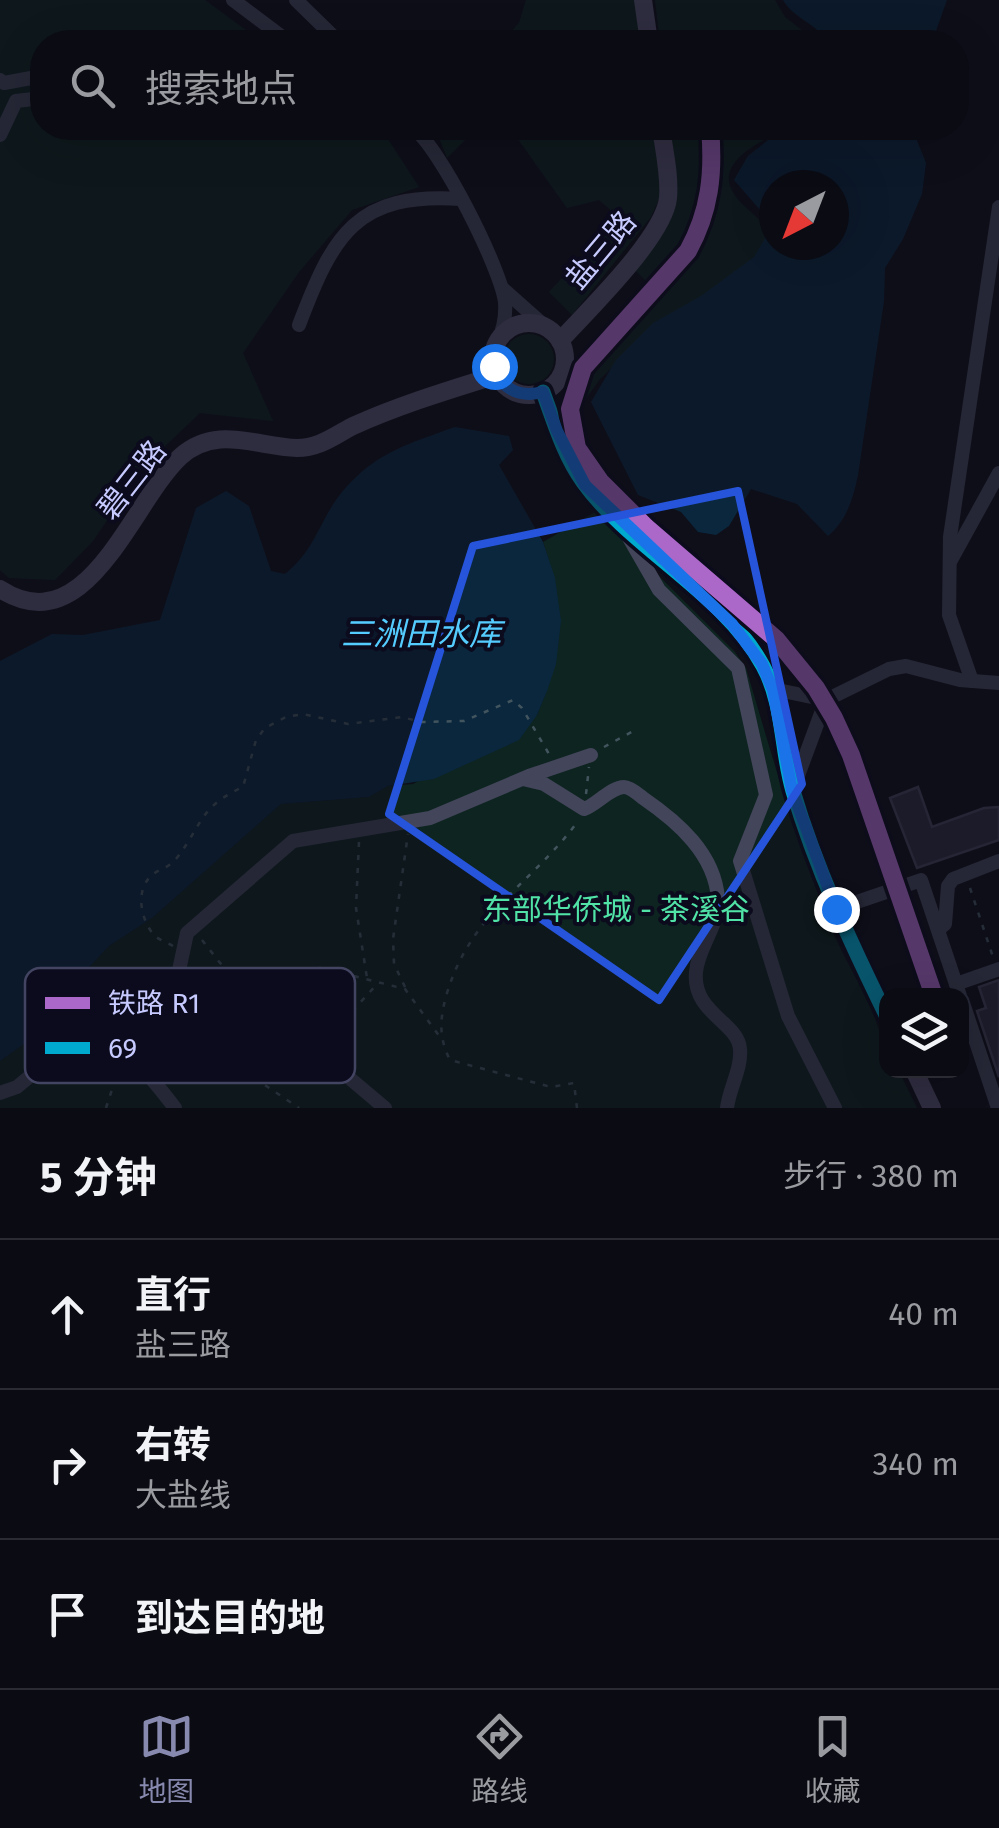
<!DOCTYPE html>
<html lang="zh">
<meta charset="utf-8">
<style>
:root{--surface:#0b0b13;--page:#14141c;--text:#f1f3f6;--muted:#9a9ba0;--line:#2b2b33;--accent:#8789ae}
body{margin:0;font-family:"Fira Sans","Noto Sans SC",sans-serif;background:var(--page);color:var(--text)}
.controls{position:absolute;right:30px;bottom:30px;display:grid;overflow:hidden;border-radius:20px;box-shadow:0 10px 40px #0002}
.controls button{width:90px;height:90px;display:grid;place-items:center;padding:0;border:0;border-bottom:2px solid var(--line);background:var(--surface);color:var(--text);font:50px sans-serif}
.compass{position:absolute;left:759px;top:170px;width:90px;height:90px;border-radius:50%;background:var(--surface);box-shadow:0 10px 40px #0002;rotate:222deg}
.stop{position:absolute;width:30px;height:30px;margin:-22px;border:8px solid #1a73e8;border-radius:50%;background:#fff}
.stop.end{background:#1a73e8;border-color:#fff;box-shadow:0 2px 10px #0008}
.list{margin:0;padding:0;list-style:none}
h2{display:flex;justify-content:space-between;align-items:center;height:130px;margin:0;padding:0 40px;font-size:42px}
h2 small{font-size:32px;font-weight:400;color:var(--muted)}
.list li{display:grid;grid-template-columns:65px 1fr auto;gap:30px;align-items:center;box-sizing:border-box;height:150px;padding:0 40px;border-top:2px solid var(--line)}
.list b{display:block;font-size:38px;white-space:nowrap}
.list p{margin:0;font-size:32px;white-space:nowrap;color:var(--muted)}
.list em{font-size:32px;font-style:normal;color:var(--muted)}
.icon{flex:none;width:55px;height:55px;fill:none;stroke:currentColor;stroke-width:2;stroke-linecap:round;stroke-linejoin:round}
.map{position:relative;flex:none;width:999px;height:1108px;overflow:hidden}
.search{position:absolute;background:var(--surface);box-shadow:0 10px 40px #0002;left:30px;right:30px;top:30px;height:110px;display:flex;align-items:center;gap:25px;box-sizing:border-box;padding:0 35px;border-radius:40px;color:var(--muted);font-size:38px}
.sheet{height:580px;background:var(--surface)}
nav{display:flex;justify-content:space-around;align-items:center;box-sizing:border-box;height:140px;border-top:2px solid var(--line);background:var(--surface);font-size:28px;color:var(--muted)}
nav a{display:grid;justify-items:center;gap:5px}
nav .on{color:var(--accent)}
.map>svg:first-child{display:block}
</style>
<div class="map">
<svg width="999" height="1108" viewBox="0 0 999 1108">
<rect width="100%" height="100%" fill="#0f0f19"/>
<g fill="#0e2421">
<polygon points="0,0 205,0 262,42 42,42 42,128 375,128 386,136 419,187 352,210 299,272 243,353 273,421 200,413 143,467 93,541 55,580 9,578 0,570"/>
<polygon points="526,0 640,0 646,42 502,42 519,23"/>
<polygon points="655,0 775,0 785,17 817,42 660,42"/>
<polygon points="435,128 477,128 447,158"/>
<polygon points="510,128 658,128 661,195 651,217 572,315 549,292 619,217 599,200 567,208"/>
<path d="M670,128h117c-22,12 -75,33 -53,66 9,14 24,22 34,35l-5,21 -20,19 -96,66 -47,44 -20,28 -15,4c4,-56 47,-89 84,-127l-15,-15c50,-57 45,-70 36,-141z"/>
<circle cx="529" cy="359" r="25"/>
<path d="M595,512l140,140 11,16c26,88 51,176 86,262 19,46 54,90 54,140l13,1 18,37h-917v-47l31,-22 22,-33 56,-60 43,-28 129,-114 88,-7 19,-11 25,-2 124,-69c28,-67 29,-104 6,-173z"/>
</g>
<g fill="#0a273e" fill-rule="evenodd">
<path d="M783,0h164l-15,42h-105c-9,-18 -33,-23 -44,-42z"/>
<path d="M783,128h129l14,35 -4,31 -19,45 -18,29 -1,33 -26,174c-5,24 -11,45 -30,61l-31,-32 -46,-15 -22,37 -13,9 -18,-3 -17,-20 -43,-17 -47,-93 25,-42 37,-37 48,-27 53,-39 19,-32 -39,-45 14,-24zM834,185v60h-60v-60z"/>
<path d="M455,427l54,9 4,14 -14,15 44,77 12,36 6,43 -5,43 -9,27 -10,24 -18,25 -85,39 -46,7 -19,11 -88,7 -129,114 -43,28 -56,60 -22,33 -31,22v-400l52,-27 31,1 77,-15 36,-112 30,-17 23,15 22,65 14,3c32,-26 34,-54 57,-82 34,-40 66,-48 113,-65z"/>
</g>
<g fill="#2c2c3d" stroke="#414058" stroke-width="2.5">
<polygon points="918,787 932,827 984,808 999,807 999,840 917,868 890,798"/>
<polygon points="999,980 999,1077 977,1011 986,1008 979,987"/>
</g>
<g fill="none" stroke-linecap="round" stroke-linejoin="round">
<g stroke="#42555e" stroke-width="2.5" stroke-dasharray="5 8" stroke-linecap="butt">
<polyline points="604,747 637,729"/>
<polyline points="586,794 589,767"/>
<polyline points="359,842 356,908 367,978"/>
<polyline points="970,888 993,957"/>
<polyline points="202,940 228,973 322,968 405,989 440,1037"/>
<path d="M173,946c-7,-4 -16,-7 -20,-12 -12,-15 -18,-43 -2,-58 7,-7 18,-8 25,-17 28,-36 22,-51 67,-72l13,-47 9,-12 21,-11 17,-3 45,10 54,-7 19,5 43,-1 49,-21 9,8 27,46"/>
<polyline points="405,987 394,964 393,939 408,834"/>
<polyline points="168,1020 299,1108"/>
<polyline points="326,1040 378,983"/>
<polyline points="106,1108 118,1071"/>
<path d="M577,1108l-3,-25 -23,4 -101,-27c-12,-23 -10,-43 -3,-67 25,-82 85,-109 131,-172"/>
</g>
<g stroke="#43455a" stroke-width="14">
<polyline points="233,0 289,42"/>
<polyline points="296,0 339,42"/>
<polyline points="0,80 4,83 42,76"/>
<path d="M413,128c27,19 88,141 92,174 1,14 -1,26 -7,39"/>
<polyline points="0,135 16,101 42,98"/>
<polyline points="503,289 547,328"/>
<path d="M299,325c34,-90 57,-133 162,-126"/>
<polyline points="628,536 659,590 738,668 766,795 740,861 788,1016 835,1108"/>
<polyline points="951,560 999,473"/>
<polyline points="972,681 949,615 950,537 999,207"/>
<polyline points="773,689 826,700 889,669 906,666 960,680 999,683"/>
<path d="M523,779l21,5 40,25c12,-4 27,-22 40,-22 6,0 14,7 19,11 35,24 72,56 75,101 1,27 -20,48 -22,73 -4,41 42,50 44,77 2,19 -11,40 -13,59"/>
<polyline points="793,789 826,700"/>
<polyline points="836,909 921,880 960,996"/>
<polyline points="938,930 945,924 948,886 953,879 999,861"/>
<polyline points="956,984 999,969"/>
<polyline points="962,1000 998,1108"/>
<polyline points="124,1054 157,1013 178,975"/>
<path d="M0,1093l17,-6 55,-46c59,13 67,20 103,67"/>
<polyline points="385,1108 302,1038 195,999 178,975 187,933 293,841 430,818 529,776 591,755"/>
</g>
<g stroke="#56506d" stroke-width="18">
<polyline points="643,0 649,42"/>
<circle cx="529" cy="359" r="36"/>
<path d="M560,341c28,-31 104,-104 108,-143 2,-23 -4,-48 -7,-70"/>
<path d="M543,392c11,30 21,64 40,90 49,68 140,110 180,184 21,38 18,85 30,125 23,78 58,152 93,224"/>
<path d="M0,589c87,56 131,-86 180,-132 36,-33 77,-10 117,-9 23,0 38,-13 56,-22 46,-21 96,-36 144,-51"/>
<polyline points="914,1070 932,1108"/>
</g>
<g stroke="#0b0b1d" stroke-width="22">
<path id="bus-1" d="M543,392c11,30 21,64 40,90 49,68 140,110 180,184 21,38 18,85 30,125 23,78 58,152 93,224"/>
</g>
<use href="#bus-1" stroke="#00a9ce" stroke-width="15"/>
<g stroke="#0b0b1d" stroke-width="25">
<path id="rail-1" d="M710,128c4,45 0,83 -22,123l-105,117 -13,41 7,39 23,33 46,46 130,112 40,49 18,30 17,37 83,241"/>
</g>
<use href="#rail-1" stroke="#ac68c9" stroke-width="18"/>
</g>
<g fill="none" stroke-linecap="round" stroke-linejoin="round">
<path stroke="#1a73e8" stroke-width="12" d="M494,366c8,24 26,32 49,26l14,39 28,54 147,139 30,40 11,26 19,100 44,119"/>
</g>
<path d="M0 0H999V1108H0ZM738,491l64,293 -143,216 -270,-186 84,-268z" fill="#0f0f19" fill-opacity=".55" fill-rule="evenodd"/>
<path fill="none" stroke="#2654da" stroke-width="8" stroke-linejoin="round" d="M738,491l64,293 -143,216 -270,-186 84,-268z"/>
<g text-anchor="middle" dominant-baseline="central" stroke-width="8" stroke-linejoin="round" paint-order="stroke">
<g font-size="30" fill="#c7caff" stroke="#0b0b1d">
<text transform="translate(601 250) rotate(-50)">盐三路</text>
<text transform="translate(132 480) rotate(-52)">碧三路</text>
</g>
<g font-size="30" fill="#50e2a6" stroke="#0b0b1d">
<text x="616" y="910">东部华侨城 - 茶溪谷</text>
</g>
<g font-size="32" font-style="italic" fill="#5cf" stroke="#0b0b1d">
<text x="421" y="634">三洲田水库</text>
</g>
</g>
<rect x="25" y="968" width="330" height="115" rx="15" fill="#0b0b1d" stroke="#434461" stroke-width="2.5"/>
<rect x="45" y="997" width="45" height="12" fill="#ac68c9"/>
<rect x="45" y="1042" width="45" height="12" fill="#00a9ce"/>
<g font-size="28" fill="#c7caff">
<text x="108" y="1013">铁路 R1</text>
<text x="108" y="1058">69</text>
</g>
</svg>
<div class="controls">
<button><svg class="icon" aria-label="layers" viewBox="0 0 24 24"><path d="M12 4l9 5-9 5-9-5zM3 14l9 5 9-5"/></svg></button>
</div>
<svg class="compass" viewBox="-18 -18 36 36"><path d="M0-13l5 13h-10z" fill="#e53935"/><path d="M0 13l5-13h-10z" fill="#9a9ba0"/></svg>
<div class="stop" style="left:494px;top:366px"></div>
<div class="stop end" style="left:836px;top:909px"></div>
<div class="search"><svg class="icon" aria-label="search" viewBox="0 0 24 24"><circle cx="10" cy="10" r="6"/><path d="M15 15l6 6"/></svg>搜索地点</div>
</div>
<section class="sheet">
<h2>5 分钟<small>步行 · 380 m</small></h2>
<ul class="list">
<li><svg class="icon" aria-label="ahead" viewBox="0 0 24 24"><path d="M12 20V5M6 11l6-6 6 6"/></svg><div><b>直行</b><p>盐三路</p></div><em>40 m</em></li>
<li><svg class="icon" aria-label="right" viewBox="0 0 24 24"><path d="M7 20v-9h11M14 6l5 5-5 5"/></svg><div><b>右转</b><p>大盐线</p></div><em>340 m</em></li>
<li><svg class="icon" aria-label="arrive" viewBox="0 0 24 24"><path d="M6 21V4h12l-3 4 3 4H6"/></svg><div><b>到达目的地</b></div></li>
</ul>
</section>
<nav>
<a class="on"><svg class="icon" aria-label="map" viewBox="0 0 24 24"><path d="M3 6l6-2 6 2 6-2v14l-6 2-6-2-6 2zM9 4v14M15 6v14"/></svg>地图</a>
<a><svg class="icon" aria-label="directions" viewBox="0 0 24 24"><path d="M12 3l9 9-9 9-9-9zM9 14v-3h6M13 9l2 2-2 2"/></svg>路线</a>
<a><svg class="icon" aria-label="saved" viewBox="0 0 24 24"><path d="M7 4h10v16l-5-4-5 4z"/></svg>收藏</a>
</nav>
